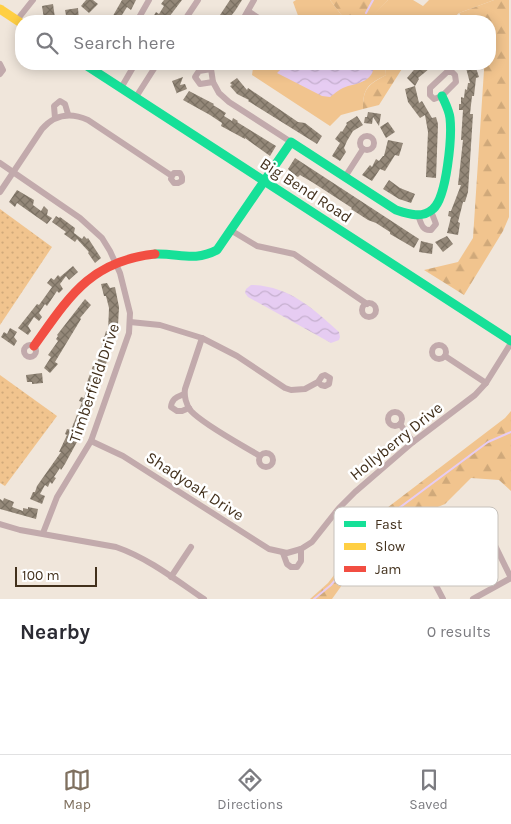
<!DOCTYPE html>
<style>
:root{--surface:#fff;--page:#f7f7f7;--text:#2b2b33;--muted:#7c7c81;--line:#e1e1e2;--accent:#7f705f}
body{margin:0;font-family:Karla,sans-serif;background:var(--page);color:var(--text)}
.scale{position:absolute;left:15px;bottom:12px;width:82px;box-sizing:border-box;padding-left:5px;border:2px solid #42301c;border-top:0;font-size:14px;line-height:18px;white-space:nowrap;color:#42301c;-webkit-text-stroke:4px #fff;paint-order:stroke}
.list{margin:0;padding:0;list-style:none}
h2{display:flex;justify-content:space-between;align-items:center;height:65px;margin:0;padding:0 20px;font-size:21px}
h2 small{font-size:16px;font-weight:400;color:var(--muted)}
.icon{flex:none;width:28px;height:28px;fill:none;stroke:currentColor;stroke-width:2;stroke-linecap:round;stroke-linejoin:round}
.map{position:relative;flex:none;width:511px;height:599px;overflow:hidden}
.search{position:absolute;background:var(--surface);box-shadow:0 2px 12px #0003;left:15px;right:15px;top:15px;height:55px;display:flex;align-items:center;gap:12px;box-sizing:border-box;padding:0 18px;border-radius:20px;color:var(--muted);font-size:19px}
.sheet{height:155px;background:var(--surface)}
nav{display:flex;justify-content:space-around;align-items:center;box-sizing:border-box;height:70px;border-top:1px solid var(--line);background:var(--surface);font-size:14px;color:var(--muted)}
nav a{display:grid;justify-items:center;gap:2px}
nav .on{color:var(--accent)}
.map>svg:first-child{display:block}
</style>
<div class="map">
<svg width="511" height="599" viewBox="0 0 511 599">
<defs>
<pattern id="forest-firs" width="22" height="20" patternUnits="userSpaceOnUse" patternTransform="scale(1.25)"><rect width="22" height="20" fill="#f1c48e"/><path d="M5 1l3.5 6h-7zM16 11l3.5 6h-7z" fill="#d0a97a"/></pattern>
<pattern id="park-dots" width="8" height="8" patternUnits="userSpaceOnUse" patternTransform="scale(1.25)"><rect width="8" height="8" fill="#f1c48e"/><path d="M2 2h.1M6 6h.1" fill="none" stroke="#d0a97a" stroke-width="1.8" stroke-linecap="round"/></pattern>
<pattern id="water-waves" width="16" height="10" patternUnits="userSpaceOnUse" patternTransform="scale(1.25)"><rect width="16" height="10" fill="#e6ccf2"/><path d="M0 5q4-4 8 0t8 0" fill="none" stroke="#c6b0cf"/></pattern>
<pattern id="building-cross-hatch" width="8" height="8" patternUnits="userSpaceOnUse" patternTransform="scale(1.25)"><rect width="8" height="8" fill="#948879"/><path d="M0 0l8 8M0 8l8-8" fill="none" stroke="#7a7062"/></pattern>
</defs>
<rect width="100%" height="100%" fill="#f0e6db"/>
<g fill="#f1c48e">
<polygon points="296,0 330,0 346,21 300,21 293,2"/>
<polygon points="388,0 413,0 423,6 429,0 494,0 459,13 450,21 371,21 369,19"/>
<path d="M278,64h107l1,11c-18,9 -23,13 -23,34l-22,6 -11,11 -78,-51 1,-7 18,2z"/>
</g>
<g fill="url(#forest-firs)">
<polygon points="330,0 388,0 370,19 371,21 346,21"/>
<polygon points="494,0 509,0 509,217 503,231 464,295 424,270 458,262 473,238 484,70 483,64 490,64 490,21 466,21 459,13"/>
<path d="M385,64h20l-26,41 -16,4c0,-21 5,-24 23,-34z"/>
<polygon points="511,411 511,491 499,480 471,478 445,504 402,522 360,560 332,599 310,599 328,583 383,511 505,418"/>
</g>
<g fill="url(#park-dots)">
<polygon points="0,209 52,247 0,325"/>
<polygon points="0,375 57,416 5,486 0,483"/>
</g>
<g fill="url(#water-waves)">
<path d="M286,64h87c3,15 -14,20 -25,22 -7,2 -13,7 -18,11l-8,-1 -45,-23z"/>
<path d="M251,285c38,1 61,23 88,47l1,5 -1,3 -8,3 -83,-46 -3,-4 1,-4z"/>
</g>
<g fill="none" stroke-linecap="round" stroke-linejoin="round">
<g stroke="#e6ccf2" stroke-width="2">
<polyline points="366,13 373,0"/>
<polyline points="314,599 331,585 391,514 488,442 511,432"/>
</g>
</g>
<g fill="url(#building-cross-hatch)">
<polygon points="86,0 93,0 98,4 89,13 81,6"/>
<polygon points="122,0 136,0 131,10 127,7 122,15 126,18 125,21 110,21"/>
<polygon points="164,0 182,0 166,21 154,21 156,19 153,17 156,12 159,14 164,6 161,4"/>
<polygon points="230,0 242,0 235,11 227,21 216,21"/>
<polygon points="53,4 55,18 44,19 42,6"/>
<polygon points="78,8 79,21 67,21 65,10"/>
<polygon points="419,64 435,64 418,78 419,79 415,86 407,78"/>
<polygon points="475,65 479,77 476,78 474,96 472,96 470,114 473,114 468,192 465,202 463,202 458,222 460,223 458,235 447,233 451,217 448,216 449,211 451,211 461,185 458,185 463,140 461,140 463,110 459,110 459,104 461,104 461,97 464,98 465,89 467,90 468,83 470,83 466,68"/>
<polygon points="183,77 180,85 185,84 187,89 177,93 177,94 172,81"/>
<polygon points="237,78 247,90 248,88 298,122 305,123 322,136 317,144 253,104 248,101 249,100 237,94 230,86 232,85 230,83"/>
<polygon points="415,86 419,103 422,101 432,118 436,117 438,124 436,178 426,177 428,132 425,115 420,118 408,102 405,89"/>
<polygon points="189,91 214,104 213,105 226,113 224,116 232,121 233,118 238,121 237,122 276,146 270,156 245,138 245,139 221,126 222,123 210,115 183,100"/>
<polygon points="368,112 381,114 379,126 373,117 372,124 364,123 365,117 367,117"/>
<polygon points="357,116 363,125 353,131 347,141 344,148 346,152 340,161 332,156 340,143 335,139 341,131 342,132 347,124 346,123"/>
<polygon points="388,122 395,132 386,138 380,127"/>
<polygon points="388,140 403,143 399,156 395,155 385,171 380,169 372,181 362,175 370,165 372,167 376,159 379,161 383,156 384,156"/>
<polygon points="295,158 419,239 414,248 390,234 390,232 376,223 368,220 351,209 352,208 312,182 300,175 298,177 293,174 288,169"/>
<polygon points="389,180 400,188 415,194 411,203 399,199 383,189"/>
<polygon points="17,190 34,200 33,205 41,211 44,206 48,210 47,215 52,218 47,224 17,203 15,207 9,202"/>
<polygon points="56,216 59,218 60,217 75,228 74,233 82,239 84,236 87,239 88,238 101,258 95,263 88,253 89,252 77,239 75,242 64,234 66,232 52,222"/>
<polygon points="447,236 453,244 443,252 435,242"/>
<polygon points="421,241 433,244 432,254 419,252"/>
<polygon points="73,266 78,272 69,280 66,276 60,284 63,289 59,293 57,291 47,306 45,304 39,313 42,317 39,321 34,317 28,326 31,331 28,335 18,328 37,304 39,305 52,287 47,283 51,278 54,280 58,275 60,277"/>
<polygon points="107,283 110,288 115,287 119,307 118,325 116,325 116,332 111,350 78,440 65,464 61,470 60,468 54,477 56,478 52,484 50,482 48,487 45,485 40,494 45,496 42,504 30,499 33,492 35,492 37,486 61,452 59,452 67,435 65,434 67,429 71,430 82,402 79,401 81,397 84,398 87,388 85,388 94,363 97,363 106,331 108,332 109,308 106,296 104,296 101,284"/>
<polygon points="85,299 91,305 80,318 81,319 55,362 58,364 50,373 44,368 51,357 48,355 58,341 56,339 58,336 57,335"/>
<polygon points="10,328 17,332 14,337 17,341 14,346 1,337 4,332 7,334"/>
<polygon points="42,373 43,383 32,384 32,382 27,382 26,375"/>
<polygon points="4,498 14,502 12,507 23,511 23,508 28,509 28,507 38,509 36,519 0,509 0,499 3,501"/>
</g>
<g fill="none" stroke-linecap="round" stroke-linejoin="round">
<g stroke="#c2aaac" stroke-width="6">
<polyline points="248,11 263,21"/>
<polyline points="17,20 33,0"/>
<polyline points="137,21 149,0"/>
<polyline points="184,21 198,0"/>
<polyline points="242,21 254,0"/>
<polyline points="0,64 3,70 0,74"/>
<polyline points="212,64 211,69 213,82 219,93 229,102 291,142"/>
<polyline points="211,69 199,71 195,77 200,84 213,82"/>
<polygon points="447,72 452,72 455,75 456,82 442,96 434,99 430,95 430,88"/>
<polyline points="121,88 135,64"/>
<polyline points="136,97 157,64"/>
<polyline points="55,118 54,106 60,101 65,104 68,114"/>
<circle cx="367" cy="143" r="7"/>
<polyline points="0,163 80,218 102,238 110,251 120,273 130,313 129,333 91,441 57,497 43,533"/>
<polyline points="345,177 363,149"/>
<path d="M0,192l42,-63c13,-15 28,-17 46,-9l84,56 -1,3 3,4h4l4,-2v-4l-2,-4h-6l-2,3"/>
<path d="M418,215c3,8 4,16 13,15l5,-6 -5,-13"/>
<polyline points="232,231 257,246 294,254 367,304"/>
<circle cx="369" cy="310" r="7"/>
<polyline points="130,322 160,325 202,338 237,356 285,388 291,390 305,389 318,382 322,376 325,375 330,378 329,384 325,386 321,385 318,382"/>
<path d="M202,338l-17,51c-1,7 1,16 6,22 13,14 51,34 69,45"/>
<circle cx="30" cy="351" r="6"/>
<circle cx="439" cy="352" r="7"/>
<polyline points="445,356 486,383"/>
<path d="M184,394c-7,3 -12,4 -13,13l6,4h5l7,-3"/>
<circle cx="395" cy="419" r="7"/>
<polyline points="400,424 413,442"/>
<polyline points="91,441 123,456 269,549 287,553 301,549 312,542 339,508 355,492 413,442 475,395 486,383 511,343"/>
<circle cx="266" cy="460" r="7"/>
<circle cx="484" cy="520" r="5.5"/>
<path d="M0,524l20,6 96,17c32,11 60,33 88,52"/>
<polyline points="485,525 511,578"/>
<circle cx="420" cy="554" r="5.5"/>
<polyline points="283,553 287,564 291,567 297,567 301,561 301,549"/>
<polyline points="422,559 443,599"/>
<polyline points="171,577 191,547"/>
<polyline points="473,599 511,578"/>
</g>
<g stroke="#16e098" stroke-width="9">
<polyline points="84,64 511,341"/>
<path d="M155,254c24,-1 39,8 62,-4l74,-108 105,68c12,4 26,9 37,-1 14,-12 19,-73 17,-91 -1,-8 -5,-15 -8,-22"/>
</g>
<polyline stroke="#ffcf43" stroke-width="9" points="0,9 21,23"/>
<path stroke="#f24e42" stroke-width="9" d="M34,346c35,-49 56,-85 121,-92"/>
</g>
<g text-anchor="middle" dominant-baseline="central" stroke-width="5" stroke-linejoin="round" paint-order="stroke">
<g font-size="16" fill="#42301c" stroke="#fff">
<text transform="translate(306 190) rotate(33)">Big Bend Road</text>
<text transform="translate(94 383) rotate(-71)">Timberfield Drive</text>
<text transform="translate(396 441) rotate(-39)">Hollyberry Drive</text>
<text transform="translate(195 486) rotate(33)">Shadyoak Drive</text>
</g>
</g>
<rect x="334" y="507" width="164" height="79" rx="8" fill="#fff" stroke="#c6c1bb" stroke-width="1"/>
<rect x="344" y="521" width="22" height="6" fill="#16e098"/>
<rect x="344" y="543" width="22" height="7" fill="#ffcf43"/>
<rect x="344" y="566" width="22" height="6" fill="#f24e42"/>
<g font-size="14" fill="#42301c">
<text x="375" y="529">Fast</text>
<text x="375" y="551">Slow</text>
<text x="375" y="574">Jam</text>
</g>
</svg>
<div class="scale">100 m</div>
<div class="search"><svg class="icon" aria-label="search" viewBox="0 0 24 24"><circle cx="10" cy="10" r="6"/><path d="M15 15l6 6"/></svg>Search here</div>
</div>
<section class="sheet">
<h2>Nearby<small>0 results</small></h2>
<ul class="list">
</ul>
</section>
<nav>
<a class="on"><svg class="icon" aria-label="map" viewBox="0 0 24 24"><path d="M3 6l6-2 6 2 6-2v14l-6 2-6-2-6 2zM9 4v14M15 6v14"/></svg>Map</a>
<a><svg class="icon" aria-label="directions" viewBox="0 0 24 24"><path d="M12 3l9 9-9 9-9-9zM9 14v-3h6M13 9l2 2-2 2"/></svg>Directions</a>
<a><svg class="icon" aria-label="saved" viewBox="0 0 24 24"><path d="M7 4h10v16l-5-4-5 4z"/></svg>Saved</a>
</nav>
